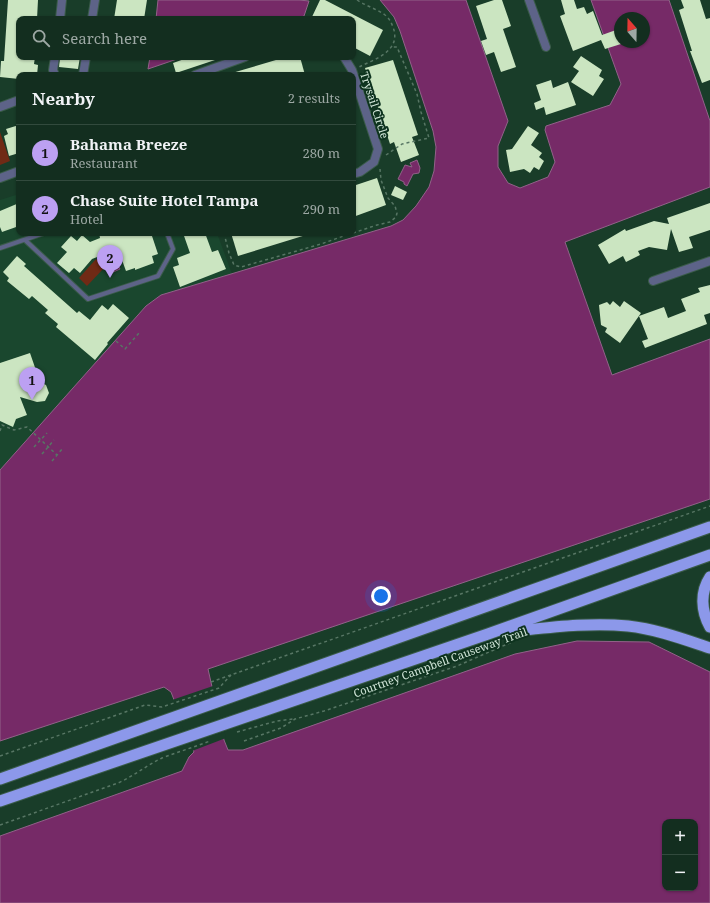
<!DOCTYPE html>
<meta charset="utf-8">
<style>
:root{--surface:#132e1f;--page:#203a2c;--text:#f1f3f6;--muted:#9da8a4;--line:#324a3d;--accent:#bca0f2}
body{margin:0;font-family:"Noto Serif",serif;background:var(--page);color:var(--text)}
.controls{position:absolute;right:12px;bottom:12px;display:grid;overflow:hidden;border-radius:8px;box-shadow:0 1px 3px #0004}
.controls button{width:36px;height:36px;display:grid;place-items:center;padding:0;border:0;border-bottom:1px solid var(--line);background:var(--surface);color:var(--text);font:20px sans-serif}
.compass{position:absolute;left:614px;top:12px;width:36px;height:36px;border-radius:50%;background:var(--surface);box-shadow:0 1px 3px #0004;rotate:340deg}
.you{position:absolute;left:381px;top:596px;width:14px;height:14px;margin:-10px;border:3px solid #fff;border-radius:50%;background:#1a73e8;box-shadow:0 0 0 6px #1a73e833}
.badge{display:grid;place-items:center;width:26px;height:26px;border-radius:50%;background:var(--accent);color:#111;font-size:13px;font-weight:700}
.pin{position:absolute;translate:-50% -33px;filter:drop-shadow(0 1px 2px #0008)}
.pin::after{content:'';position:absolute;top:21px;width:14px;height:12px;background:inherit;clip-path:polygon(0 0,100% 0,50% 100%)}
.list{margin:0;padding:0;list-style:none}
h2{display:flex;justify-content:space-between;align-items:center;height:52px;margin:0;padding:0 16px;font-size:17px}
h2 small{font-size:13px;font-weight:400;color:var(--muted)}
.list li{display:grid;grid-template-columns:26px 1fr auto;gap:12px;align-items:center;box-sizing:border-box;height:56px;padding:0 16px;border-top:1px solid var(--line)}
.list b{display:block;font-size:15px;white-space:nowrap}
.list p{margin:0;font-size:13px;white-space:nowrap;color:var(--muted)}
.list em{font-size:13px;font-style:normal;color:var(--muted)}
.icon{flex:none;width:22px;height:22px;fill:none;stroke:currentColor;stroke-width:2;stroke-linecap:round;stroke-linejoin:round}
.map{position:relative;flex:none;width:710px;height:903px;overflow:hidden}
.search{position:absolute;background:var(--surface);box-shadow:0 1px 3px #0004;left:16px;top:16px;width:340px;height:44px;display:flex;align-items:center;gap:10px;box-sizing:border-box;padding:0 14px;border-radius:8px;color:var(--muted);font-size:15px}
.panel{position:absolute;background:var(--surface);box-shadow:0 1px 3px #0004;left:16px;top:72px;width:340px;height:164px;border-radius:8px}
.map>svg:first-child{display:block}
</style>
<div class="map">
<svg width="710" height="903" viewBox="0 0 710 903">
<rect width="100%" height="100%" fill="#193d29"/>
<polygon fill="#1a472e" points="19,194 19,233 217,233 232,274 161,295 146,306 0,470 0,200"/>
<g fill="#702a15">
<polygon points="0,132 10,161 0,165"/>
<polygon points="96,259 105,267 87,286 79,278"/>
</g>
<g fill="#762a67" stroke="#926289" fill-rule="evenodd">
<polygon points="158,0 299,0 309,1 304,16 295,19 156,19"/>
<path d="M380,0h86l42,121 -10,25v21l10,16 12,5 28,-11 7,-15 -10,-32 1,-4 64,-21 11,-21 -30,-84h78l41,121v66l-145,55 47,133 98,-36v160l-502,170 16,71 4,10h15l272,-96 62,-13 72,1 61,30v231h-710v-67l182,-65 7,-14 5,-5 -23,-60 -7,-5 -164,54v-271l146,-164 15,-11 230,-69 12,-6 13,-14 13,-19 5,-16 2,-24 -3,-16 -33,-100 -6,-14zM620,18h24v24h-24zM665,822h30v66h-30z"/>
<polygon points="150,57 183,57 148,69"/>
<polygon points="417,160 420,168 419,173 413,174 407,186 404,184 404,182 398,179 405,165 412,167 410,163"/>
<polygon points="112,257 115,264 116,263 117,266 118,265 120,269 111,273 106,259"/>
</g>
<polygon fill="#193d29" points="213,686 226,738 192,751 172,700"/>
<g fill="#cbe5c1">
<polygon points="8,0 38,0 37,19 19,19 19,57 35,57 34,64 38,65 37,75 19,75 19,79 0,77 1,61 4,61"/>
<polygon points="117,0 147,0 144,19 114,19"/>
<polygon points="320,0 325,0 383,30 370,56 353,47 353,19 311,19"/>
<polygon points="494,0 502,0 511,26 503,29 516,67 501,72 494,52 486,55 481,41 487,39 476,6"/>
<polygon points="561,0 574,0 577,9 584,7 587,14 593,11 602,35 616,30 621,44 605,49 601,40 573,51 560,16 565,14"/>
<polygon points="681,0 700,0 706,19 710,18 710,80 702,83 690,51 692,51 679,10 684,8"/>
<polygon points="581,56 602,70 599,76 604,79 593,96 571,82 579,71 573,67"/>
<polygon points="60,57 80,57 78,69 59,67"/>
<polygon points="190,57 220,57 221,58 176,73 173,63"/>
<polygon points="286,57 300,57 305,75 232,75 232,73"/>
<polygon points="393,60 418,135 412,137 419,155 401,162 394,142 390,144 365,68"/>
<polygon points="551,80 553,88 568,82 576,105 546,115 544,107 536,110 534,103 541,100 536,85"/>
<polygon points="19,125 19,153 9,156 4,136 8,134 6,129"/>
<polygon points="528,126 539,133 531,145 542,153 539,157 544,161 539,170 534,167 530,173 524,169 510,172 506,150 512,149"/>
<polygon points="377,178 386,205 353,217 353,186"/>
<polygon points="395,186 407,192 403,200 391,195"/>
<polygon points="19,203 19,226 2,232 0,227 0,211"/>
<polygon points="710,203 710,230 689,237 693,248 679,252 671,229 667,250 649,247 638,251 640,255 626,262 623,256 609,264 598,245 625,229 626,231 654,221 669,224 667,218"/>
<polygon points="99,233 151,233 158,254 152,256 154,263 135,270 135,268 126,271 118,249 92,259 80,273 74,268 69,273 57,263 67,252 61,247 71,236 77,241 82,235 90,242 100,238"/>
<polygon points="183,233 205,233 212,252 218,250 226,269 180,287 173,267 179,265 177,258 190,253"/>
<polygon points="231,233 305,233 306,235 238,256"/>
<polygon points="17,256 26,264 24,266 77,313 79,311 90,320 102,305 108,310 113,304 129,318 107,343 108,344 95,360 56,327 58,324 45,313 48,310 32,296 29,299 7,281 9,278 3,272"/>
<polygon points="710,285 710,313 704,315 707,324 645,348 642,341 648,339 639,316 664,307 668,318 686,311 681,299 700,292 698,288"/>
<polygon points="613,301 620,307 624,301 641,313 620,343 605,332 607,328 601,325 599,305 607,302 610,305"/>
<polygon points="30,353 40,382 46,385 49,393 45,401 37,402 20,397 27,415 16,419 13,427 0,421 0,363"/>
</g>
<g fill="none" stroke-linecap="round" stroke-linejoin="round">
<g stroke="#3a5b49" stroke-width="6">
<g id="service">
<polyline points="25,240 88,299 158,276 173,249 167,233"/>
<polyline points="0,248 44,233"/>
</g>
</g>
<g stroke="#3a5b49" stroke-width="10">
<g id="minor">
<polyline points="529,0 546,47"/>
<polyline points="60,19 62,0"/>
<polyline points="92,19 95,0"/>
<polyline points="55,57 53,70 55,75"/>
<polyline points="344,57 352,70 378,149 374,162 360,172 353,174"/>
<polyline points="83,75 86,57"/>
<polyline points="195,75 245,57"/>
<polyline points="0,107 19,100"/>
<polyline points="0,178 19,171"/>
<polyline points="653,281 710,261"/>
</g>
</g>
<g stroke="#3a5b49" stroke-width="13">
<g id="trunk">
<path d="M710,577c-10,15 -9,34 0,50"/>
<path d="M506,632c41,-4 81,-10 122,-6 28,3 55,13 82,22"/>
<polyline points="0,779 710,527"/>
<polyline points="0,801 488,634 710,555"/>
</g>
</g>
<g stroke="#577664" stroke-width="1.5" stroke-dasharray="3 3" stroke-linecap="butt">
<path d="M357,0c9,6 20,9 28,15 4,3 6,7 8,12 9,24 -18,32 -34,40"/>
<polyline points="386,155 402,144 429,138 421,112 417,94 397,47 392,47"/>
<polyline points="224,233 229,253 234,265 241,267 321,244 352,233"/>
<polyline points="353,233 377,225 390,222 396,217 397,213 395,206 388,198 381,180 380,169"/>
<polyline points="116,341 125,349 139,333"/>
<polyline points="0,431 2,425 14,430 27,427 57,455"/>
<polyline points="34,447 47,433"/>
<polyline points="42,454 54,440"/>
<polyline points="52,461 63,448"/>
<polyline points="211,682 710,506"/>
<polyline points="237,732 277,721 293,719"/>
<polyline points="244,741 281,728 295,719 324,711 457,666 512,642"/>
<polyline points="0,756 145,705 162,707 219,688 231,675"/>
<path d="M0,825l118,-42c16,-7 29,-18 44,-25 16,-6 32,-11 48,-17"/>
</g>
<use href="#service" stroke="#5d6388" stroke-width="4"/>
<use href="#minor" stroke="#5d6388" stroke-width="8"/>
<use href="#trunk" stroke="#8c98ea" stroke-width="11"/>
</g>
<g text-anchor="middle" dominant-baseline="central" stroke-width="4" stroke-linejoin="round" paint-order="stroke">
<g font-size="11" fill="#d2e6d9" stroke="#0e331f">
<text transform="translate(375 105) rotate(72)">Trysail Circle</text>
<text transform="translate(440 662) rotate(-20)">Courtney Campbell Causeway Trail</text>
</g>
</g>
</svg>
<div class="controls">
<button>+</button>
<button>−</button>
</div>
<svg class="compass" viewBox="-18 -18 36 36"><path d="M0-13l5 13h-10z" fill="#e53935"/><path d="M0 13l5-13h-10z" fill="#9da8a4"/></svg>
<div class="you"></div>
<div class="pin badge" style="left:32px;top:400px">1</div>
<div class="pin badge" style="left:110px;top:278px">2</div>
<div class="search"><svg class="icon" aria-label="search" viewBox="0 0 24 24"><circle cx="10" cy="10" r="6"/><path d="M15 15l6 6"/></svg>Search here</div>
<section class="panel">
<h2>Nearby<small>2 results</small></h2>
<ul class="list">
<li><span class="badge">1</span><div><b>Bahama Breeze</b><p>Restaurant</p></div><em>280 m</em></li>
<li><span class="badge">2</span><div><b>Chase Suite Hotel Tampa</b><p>Hotel</p></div><em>290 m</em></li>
</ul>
</section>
</div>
